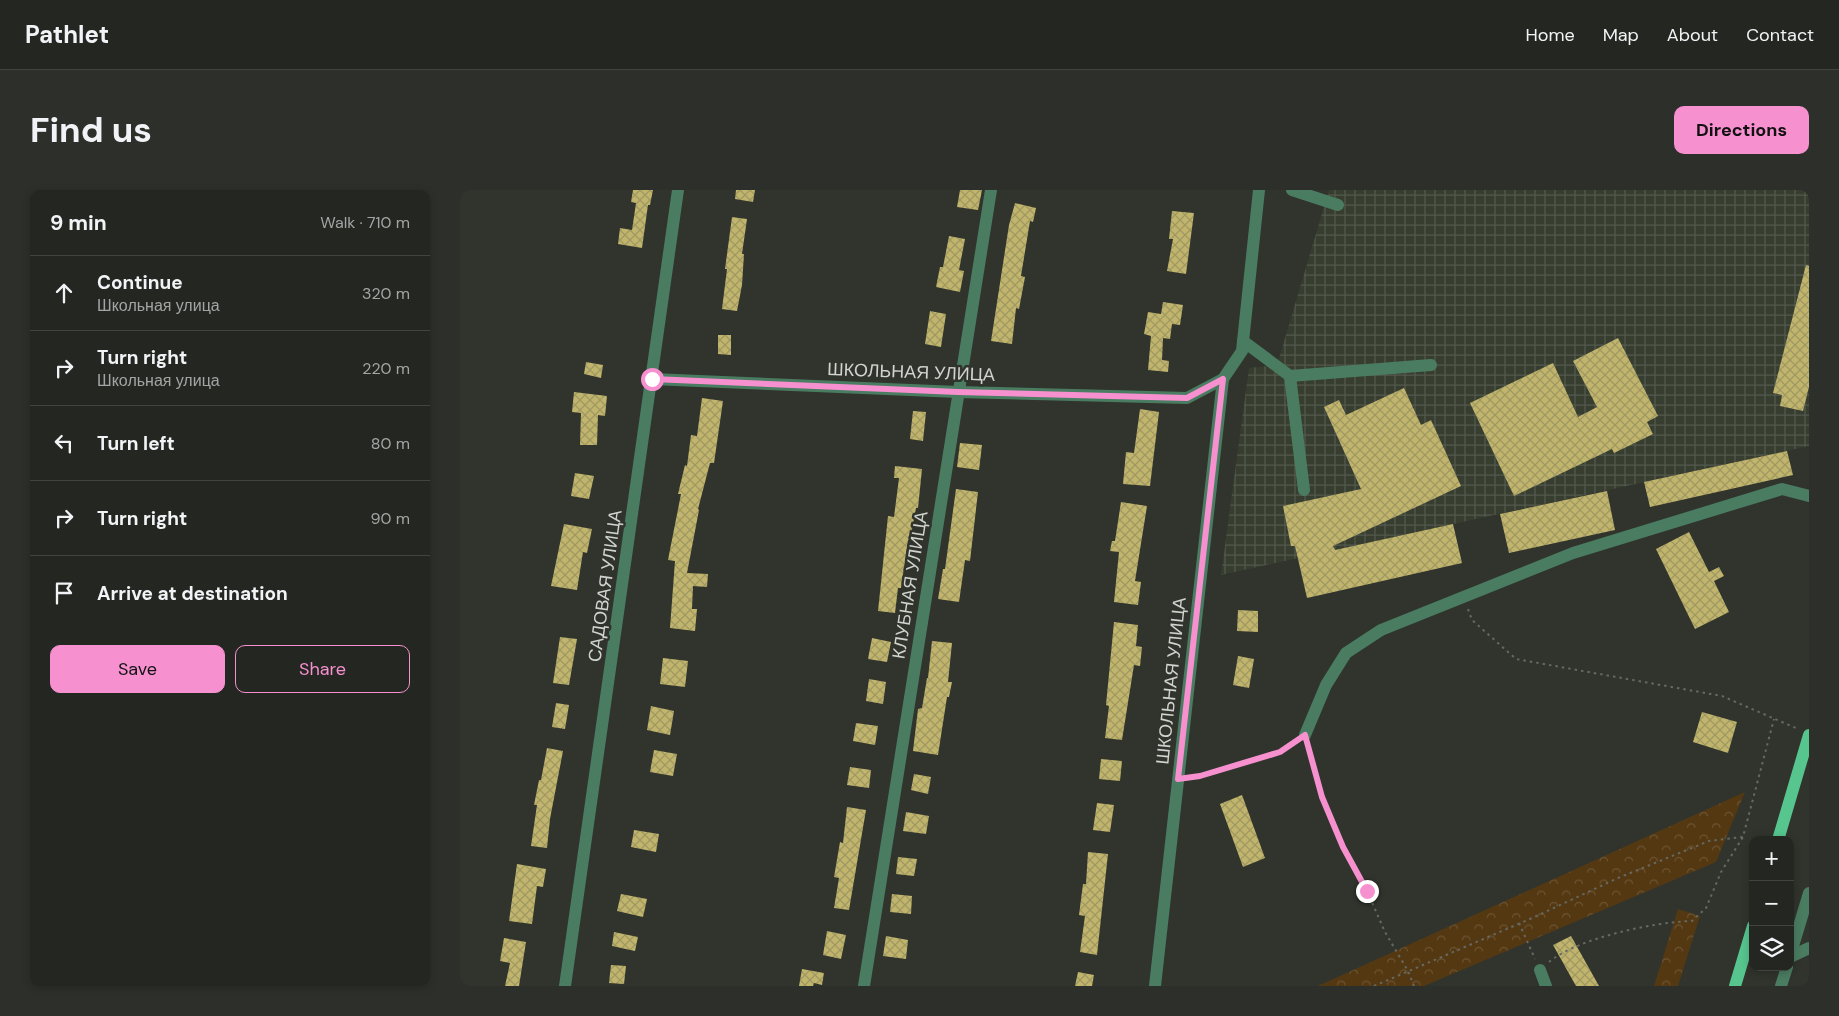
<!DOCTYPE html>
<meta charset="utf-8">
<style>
:root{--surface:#242721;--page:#2c2f2a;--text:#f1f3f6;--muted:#a3a5a5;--line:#41443f;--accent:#f690cf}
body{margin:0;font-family:"DM Sans",sans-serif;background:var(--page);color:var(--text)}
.controls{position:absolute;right:15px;bottom:15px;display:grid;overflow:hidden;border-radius:10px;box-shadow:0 2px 8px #0003}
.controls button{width:45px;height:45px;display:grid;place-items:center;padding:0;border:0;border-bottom:1px solid var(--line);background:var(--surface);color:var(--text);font:25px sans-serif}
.stop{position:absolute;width:15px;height:15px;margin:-11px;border:4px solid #f690cf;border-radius:50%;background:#fff}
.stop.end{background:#f690cf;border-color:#fff;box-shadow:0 1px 5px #0008}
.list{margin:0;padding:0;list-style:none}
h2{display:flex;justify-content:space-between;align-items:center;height:65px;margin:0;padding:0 20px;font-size:21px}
h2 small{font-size:16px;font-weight:400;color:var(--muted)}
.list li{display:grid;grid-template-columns:32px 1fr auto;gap:15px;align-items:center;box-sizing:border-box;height:75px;padding:0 20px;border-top:1px solid var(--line)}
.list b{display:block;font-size:19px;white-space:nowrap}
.list p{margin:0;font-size:16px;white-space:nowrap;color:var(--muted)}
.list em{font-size:16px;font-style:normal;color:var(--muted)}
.actions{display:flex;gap:10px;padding:15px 20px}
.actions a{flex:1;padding:11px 0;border:1px solid var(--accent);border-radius:10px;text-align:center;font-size:18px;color:var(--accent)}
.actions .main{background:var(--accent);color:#111}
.icon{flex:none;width:28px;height:28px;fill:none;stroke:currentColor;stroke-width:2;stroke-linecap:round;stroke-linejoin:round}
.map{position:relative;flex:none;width:1349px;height:796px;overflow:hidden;border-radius:10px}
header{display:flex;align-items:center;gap:30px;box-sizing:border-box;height:70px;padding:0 25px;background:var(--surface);border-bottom:1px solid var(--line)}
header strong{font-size:24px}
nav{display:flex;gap:28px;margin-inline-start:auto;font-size:18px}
.intro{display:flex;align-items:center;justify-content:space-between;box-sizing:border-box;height:120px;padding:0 30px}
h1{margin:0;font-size:35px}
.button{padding:12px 22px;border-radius:10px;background:var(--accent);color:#111;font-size:18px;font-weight:700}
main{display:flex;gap:30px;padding:0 30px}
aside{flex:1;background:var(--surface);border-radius:10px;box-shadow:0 2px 8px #0003}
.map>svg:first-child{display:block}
</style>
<header>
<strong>Pathlet</strong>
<nav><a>Home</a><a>Map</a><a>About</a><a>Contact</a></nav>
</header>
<div class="intro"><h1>Find us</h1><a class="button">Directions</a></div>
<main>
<aside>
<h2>9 min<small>Walk · 710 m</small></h2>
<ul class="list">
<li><svg class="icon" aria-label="ahead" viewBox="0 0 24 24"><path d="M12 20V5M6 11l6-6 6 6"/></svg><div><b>Continue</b><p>Школьная улица</p></div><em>320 m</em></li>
<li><svg class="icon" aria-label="right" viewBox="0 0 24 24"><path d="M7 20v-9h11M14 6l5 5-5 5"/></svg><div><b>Turn right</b><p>Школьная улица</p></div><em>220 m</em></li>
<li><svg class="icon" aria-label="left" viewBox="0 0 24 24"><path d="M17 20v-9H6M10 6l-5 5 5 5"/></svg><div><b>Turn left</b></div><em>80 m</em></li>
<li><svg class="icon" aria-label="right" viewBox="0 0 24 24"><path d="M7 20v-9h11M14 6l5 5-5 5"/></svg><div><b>Turn right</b></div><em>90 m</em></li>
<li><svg class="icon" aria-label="arrive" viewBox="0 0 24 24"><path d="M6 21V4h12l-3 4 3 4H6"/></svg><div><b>Arrive at destination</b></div></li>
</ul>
<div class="actions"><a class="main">Save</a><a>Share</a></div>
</aside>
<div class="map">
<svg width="1349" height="796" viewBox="0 0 1349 796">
<defs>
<pattern id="industrial-grid" width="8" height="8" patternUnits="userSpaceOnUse" patternTransform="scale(1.25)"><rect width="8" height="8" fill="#373e30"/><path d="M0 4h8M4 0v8" fill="none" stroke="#53594d"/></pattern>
<pattern id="forest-crowns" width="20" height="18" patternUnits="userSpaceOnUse" patternTransform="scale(1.25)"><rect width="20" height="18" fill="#543812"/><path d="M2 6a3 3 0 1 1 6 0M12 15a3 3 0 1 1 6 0" fill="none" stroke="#6c5433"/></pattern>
<pattern id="building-cross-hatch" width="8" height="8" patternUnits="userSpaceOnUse" patternTransform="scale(1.25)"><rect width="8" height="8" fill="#c1b56d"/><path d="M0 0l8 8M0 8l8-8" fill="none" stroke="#a09861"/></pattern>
</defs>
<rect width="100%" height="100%" fill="#30342c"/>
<polygon fill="url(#industrial-grid)" points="869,0 1349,0 1349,256 761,385 789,178 817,175"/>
<g fill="url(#forest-crowns)">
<polygon points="1285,602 1256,672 964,796 858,796"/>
<polygon points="1218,719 1240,726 1218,796 1194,796"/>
</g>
<g fill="url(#building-cross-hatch)">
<polygon points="173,0 193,0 190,15 188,15 182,58 158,54 160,38 172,40 176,13 171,12"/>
<polygon points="276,0 295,0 293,12 275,9"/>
<polygon points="500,0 522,0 518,20 497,17"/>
<polygon points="555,13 576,18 573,32 570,31 561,86 565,87 559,119 556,118 552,154 531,151 549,35"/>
<polygon points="712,21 734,23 726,84 707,81 713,49 709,49"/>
<polygon points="272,27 287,29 282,64 284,64 282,95 277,121 262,119 267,79 265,79"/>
<polygon points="489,46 505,49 499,80 504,81 500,102 476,97 480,77 483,77"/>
<polygon points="1346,75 1349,76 1349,197 1343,221 1320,216 1322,205 1313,203"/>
<polygon points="703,112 723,115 720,135 712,134 710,149 703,148 702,170 709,171 708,182 688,180 691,146 684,144 688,122 701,124"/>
<polygon points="470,121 486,124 481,157 465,154"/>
<polygon points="258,145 271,145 271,165 258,164"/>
<polygon points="1158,148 1198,226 1187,232 1193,244 1154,263 1152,259 1054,306 1010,213 1093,173 1118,227 1137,217 1113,171"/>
<polygon points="126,172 143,175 141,188 124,184"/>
<polygon points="944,198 961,235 971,230 1001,296 873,356 875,360 993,334 1002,373 847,408 835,356 831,356 823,316 901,299 864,217 879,210 886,225"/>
<polygon points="114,202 147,206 145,226 138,225 137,255 120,255 121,223 112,222"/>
<polygon points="242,208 263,211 254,273 250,273 238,319 239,320 227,383 248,384 247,397 233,396 232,419 237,419 235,441 210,438 215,371 208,370 221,304 218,304 225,275 227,276 231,245 237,246"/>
<polygon points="680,219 699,222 690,296 663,294 666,262 674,263"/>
<polygon points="453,221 466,222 463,251 450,249"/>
<polygon points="500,253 522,255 519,280 497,277"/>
<polygon points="1327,261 1333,285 1190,317 1184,292"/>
<polygon points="435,276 462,279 458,318 456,318 450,350 448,350 441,398 438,398 435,423 418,421 428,326 434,327 439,288 434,288"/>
<polygon points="115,283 134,286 129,309 111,306"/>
<polygon points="496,299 518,302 510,371 505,370 499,412 478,409 483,379 485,379"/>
<polygon points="1147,301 1155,340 1049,363 1040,324"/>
<polygon points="661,312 687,316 675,391 681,392 678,415 654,412 659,362 650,361 652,351 655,351"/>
<polygon points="104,334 132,339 127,363 123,362 117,400 91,396"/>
<polygon points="1229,342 1249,382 1259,377 1264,386 1254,391 1269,422 1235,439 1196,359"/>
<polygon points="778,420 798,421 798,442 777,441"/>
<polygon points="654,432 678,435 676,456 682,457 680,476 674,475 662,550 645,548 649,516 646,515"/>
<polygon points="100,447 117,449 109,495 93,493"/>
<polygon points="412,448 431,452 427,472 408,469"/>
<polygon points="472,451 492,453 488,492 492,492 489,507 487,507 478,565 453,561 458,519 462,518 467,488 468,488"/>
<polygon points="778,466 794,469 789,498 773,495"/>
<polygon points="203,468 228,471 225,497 200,494"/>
<polygon points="409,489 426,492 423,514 406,511"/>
<polygon points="96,513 109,515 105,539 92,537"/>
<polygon points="191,516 214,521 210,545 187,540"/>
<polygon points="1242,522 1277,532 1268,563 1233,552"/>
<polygon points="396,533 418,536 415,555 393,551"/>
<polygon points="87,558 103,561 90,629 87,658 71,656 77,615 74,615 79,590 81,590"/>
<polygon points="194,560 217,564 213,586 190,582"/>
<polygon points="641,569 662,571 660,591 639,589"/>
<polygon points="390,577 411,580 409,598 387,595"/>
<polygon points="454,584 471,587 468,604 451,600"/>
<polygon points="782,605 805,668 783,677 760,614"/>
<polygon points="637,613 654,615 650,642 633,640"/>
<polygon points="387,617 406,620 389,720 374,718 379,688 374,687 380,652 383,653"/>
<polygon points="446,622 469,626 466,644 443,641"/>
<polygon points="174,640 199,644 196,662 171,657"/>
<polygon points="628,662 648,664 637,765 620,762 625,726 619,725 623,694 626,694"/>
<polygon points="438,667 457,669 454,686 436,684"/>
<polygon points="57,674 86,679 83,697 77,696 72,734 49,731"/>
<polygon points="161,704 187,709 183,727 157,721"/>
<polygon points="432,704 452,706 451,724 430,722"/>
<polygon points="367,741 386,745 381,769 363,765"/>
<polygon points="154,742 178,747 175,761 152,756"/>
<polygon points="426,746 448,750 446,769 423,766"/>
<polygon points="1111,746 1139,796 1116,796 1093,755"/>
<polygon points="44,748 66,752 59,796 45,796 50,773 40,771"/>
<polygon points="151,775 166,776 164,794 149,793"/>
<polygon points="342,779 364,783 362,795 354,793 353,796 339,796"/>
<polygon points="618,782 634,785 632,796 615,796"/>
</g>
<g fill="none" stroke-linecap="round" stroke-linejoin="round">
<g stroke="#656962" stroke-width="2" stroke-dasharray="2.5 4" stroke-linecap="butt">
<polyline points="1008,419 1012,430 1056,469 1262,506 1338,539"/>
<polyline points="849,557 862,607 883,657 907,701 925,742 948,781 954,796"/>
<polyline points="732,587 740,586 820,563 835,552"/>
<polyline points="1059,733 1075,769"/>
<path d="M1089,772c29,-24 105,-40 143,-41l14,-13 15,-36 22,-35 31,-118"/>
<polyline points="914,796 1070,729 1158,688 1249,651 1283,647"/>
</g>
<g stroke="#4a7c61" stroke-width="12">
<polyline points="832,0 878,15"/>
<polyline points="783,151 830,186 844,300"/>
<polyline points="830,186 971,175"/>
<polyline points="192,189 498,202 727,208 763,189 782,161 799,0"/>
<polyline points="845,545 866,495 886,463 921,440 1113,363 1322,299 1349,306"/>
<polyline points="1330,766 1349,703"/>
<polyline points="1330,767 1349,758"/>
<polyline points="1080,780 1086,796"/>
<polyline points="105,796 218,0"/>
<polyline points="404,796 531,0"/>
<polyline points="695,796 763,189"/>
<polyline points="1321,796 1327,777"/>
</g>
<g stroke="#56c58e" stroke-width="12">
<polyline points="1318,650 1349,545"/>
<polyline points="1275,796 1293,736"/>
</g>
</g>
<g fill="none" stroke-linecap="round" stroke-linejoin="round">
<polyline stroke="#f690cf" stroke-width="6" points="192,189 498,202 727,208 763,189 718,589 740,586 820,562 845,545 862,607 883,657 907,701"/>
</g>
<g text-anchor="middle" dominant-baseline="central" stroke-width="5" stroke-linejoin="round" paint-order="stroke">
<g font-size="18" fill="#d0d3ce" stroke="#30342c">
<text transform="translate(451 182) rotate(2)">ШКОЛЬНАЯ УЛИЦА</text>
<text transform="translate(450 395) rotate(-81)">КЛУБНАЯ УЛИЦА</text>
<text transform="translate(145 396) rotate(-82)">САДОВАЯ УЛИЦА</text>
<text transform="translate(711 491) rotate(-84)">ШКОЛЬНАЯ УЛИЦА</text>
</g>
</g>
</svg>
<div class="controls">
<button>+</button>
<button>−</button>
<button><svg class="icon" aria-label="layers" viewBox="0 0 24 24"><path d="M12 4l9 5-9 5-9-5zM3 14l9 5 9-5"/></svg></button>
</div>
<div class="stop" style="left:192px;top:189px"></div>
<div class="stop end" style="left:907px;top:701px"></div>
</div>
</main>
